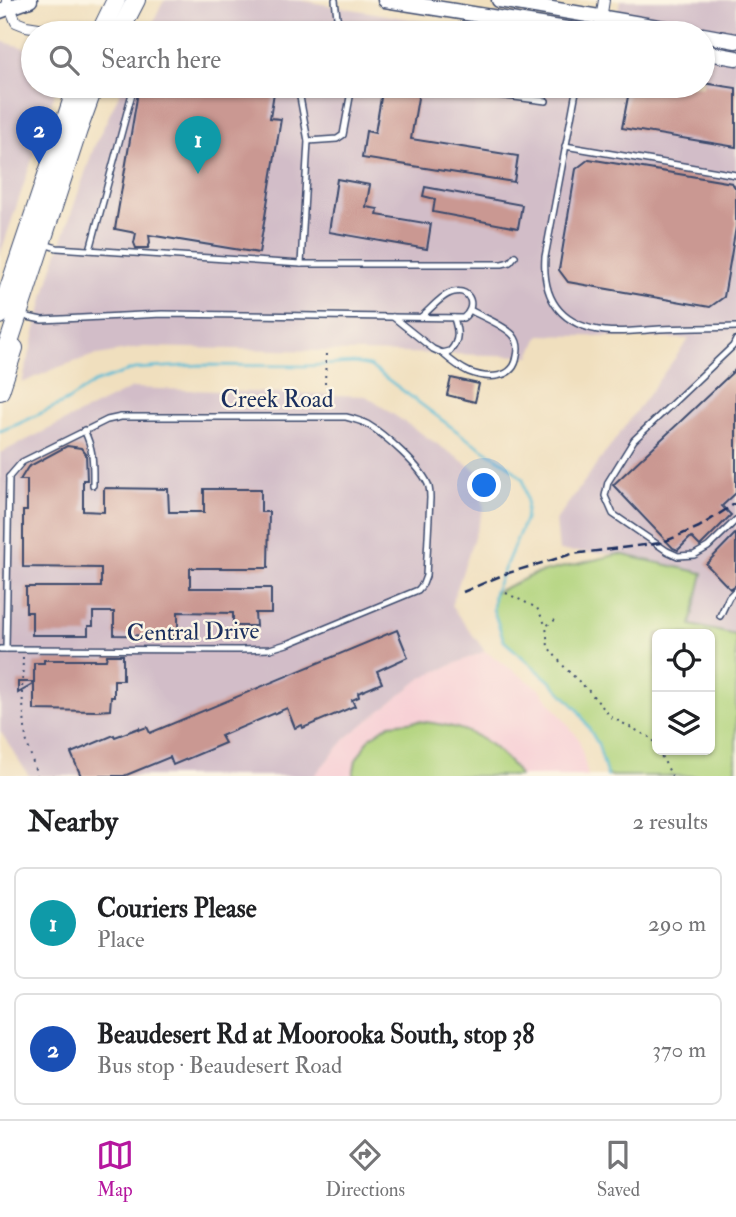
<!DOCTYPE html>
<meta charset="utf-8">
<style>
:root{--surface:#fff;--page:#f2f2f2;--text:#202124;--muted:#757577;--line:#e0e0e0;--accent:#b5179e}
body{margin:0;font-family:"IM FELL Double Pica",serif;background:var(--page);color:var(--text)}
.controls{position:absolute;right:21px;bottom:21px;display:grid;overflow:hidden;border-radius:10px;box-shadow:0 2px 5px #0004}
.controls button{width:63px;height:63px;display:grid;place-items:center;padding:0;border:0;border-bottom:2px solid var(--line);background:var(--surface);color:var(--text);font:35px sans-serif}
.you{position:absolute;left:485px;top:486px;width:24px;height:24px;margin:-18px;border:5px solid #fff;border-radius:50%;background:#1a73e8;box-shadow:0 0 0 10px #1a73e833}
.badge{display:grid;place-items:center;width:46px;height:46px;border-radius:50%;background:var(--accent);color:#fff;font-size:23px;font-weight:700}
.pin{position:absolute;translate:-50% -58px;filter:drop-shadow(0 2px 4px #0008)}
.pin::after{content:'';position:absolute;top:37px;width:24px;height:21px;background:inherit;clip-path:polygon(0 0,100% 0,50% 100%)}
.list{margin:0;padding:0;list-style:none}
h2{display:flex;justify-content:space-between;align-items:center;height:91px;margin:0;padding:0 28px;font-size:30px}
h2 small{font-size:23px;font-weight:400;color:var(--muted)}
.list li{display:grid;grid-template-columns:46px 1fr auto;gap:21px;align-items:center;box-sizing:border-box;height:112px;margin:0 14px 14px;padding:0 14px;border:2px solid var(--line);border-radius:10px}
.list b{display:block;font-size:26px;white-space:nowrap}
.list p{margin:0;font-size:23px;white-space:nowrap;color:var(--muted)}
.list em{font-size:23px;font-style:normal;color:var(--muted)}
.icon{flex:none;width:38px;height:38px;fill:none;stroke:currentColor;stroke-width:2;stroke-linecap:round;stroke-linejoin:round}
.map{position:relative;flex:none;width:736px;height:776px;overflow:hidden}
.search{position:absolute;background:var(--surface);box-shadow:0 2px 5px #0004;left:21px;right:21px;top:21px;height:77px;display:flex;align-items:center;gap:18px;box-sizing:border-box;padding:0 24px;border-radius:38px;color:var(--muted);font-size:26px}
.sheet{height:343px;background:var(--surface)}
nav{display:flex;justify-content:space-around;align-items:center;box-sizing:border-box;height:98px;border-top:2px solid var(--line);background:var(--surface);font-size:19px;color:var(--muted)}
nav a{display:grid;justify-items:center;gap:4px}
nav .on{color:var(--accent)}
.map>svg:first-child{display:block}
</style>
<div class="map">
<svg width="736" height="776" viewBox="0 0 736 776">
<rect width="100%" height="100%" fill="#fcf5e5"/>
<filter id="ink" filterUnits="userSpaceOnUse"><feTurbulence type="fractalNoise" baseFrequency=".0143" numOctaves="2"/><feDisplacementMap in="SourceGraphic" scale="14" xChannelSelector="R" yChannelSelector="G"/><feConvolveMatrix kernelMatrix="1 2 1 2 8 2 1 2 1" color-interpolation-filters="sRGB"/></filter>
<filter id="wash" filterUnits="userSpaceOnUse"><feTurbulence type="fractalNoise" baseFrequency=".00686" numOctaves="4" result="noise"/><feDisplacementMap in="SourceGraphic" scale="28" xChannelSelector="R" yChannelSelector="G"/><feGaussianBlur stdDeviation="1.57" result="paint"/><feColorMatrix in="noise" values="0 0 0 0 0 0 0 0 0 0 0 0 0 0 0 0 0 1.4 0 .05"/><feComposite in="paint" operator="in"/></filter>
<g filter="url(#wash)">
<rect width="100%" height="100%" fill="#f0dfbe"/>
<polygon fill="#f7cfd5" points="485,651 540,689 579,739 588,776 314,776 346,738 423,677"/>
<g fill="#d2bdc8">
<polygon points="166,0 299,0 491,33 148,33 163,2"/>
<polygon points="620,0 736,0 736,635 691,625 702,573 619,554 559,551 556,520 689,339 540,335 530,356 144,347 92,356 59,367 22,383 50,275 94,147 123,86 703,86 703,33 614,33"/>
<polygon points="0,41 33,50 33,86 57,86 0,255"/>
<polygon points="132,388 366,396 477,471 484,508 451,606 485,651 423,677 346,738 314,776 29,776 0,731 0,453"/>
</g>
<g fill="#b0d37b" stroke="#66816c" stroke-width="2" fill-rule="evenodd">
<path d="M619,554l84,19 -12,52 45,10v141h-129l-9,-32 -20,-34 -24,-25 -50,-44 -11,-32 1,-16 41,-19zM657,634h53v116h-53z"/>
<path d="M418,721c36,4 62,10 88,38 5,5 10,10 13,17h-166l3,-16 14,-22 20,-14z"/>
</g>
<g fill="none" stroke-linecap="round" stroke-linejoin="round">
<polyline stroke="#57bbd5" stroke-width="2.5" points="0,431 18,424 67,401 94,383 134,369 200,365 305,366 354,363 370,366 466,438 508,465 523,479 527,502 525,520 494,593 493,609 504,641 554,685 578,710 598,744 607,776"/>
</g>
<g id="blocks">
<g fill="#ca9892">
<polygon points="703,83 736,88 736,147 622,128 630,86 703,86"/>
<polygon points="139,86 275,86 270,118 281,119 259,253 149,235 150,243 148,248 136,248 134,243 136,233 115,229"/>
<polygon points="383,86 420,86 411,139 518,156 514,182 362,158 366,131 375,133"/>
<polygon points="589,159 732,183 736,189 736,227 724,297 710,307 568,282 559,270 576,169"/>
<polygon points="337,179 370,185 366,207 378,209 377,215 431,224 427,249 329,232"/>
<polygon points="425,187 522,205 518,228 433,212 435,199 423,196"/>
<polygon points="736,369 736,493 722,506 731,515 700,546 691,537 678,550 673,548 613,485"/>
<polygon points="451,378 479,384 475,402 447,395"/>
<polygon points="67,446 81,448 86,454 87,480 83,480 83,511 104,512 104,488 168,489 169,512 204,512 204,489 261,489 261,512 269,512 268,568 190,568 190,588 271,588 271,613 255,613 256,626 233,626 233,613 178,612 178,636 114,635 114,612 93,612 93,626 88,626 88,635 32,635 32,612 26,612 26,587 101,587 101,568 23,567 23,511 27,511 27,480 20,480 28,467"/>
<polygon points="736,533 736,585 730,589 706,564"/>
<polygon points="397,630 408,657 377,671 382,683 358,693 359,697 352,700 355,706 303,728 302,725 295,728 287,708 221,736 225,743 173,765 170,757 124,776 81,776 71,753 114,735 115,737 139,728 139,730 147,727 150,733"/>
<polygon points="107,655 123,655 123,680 114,680 114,697 111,697 110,710 97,711 34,710 34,684 18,693 18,682 34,682 34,663 44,663 44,660 106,660"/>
</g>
</g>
</g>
<g filter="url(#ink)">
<use href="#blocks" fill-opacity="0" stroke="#3b496c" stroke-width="2"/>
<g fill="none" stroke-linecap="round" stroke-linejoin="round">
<g stroke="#3b496c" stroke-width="8">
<g id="lane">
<polyline points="335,0 337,17 343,33"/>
<path d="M577,86l-32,171c-3,43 17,69 60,74 18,2 37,-1 55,-2 25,-1 51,-1 76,-2"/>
<polyline points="441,88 546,101"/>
<polyline points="308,141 337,139 343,135 352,86"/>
<polyline points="565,146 736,175"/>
<polyline points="44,244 57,248 301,264 308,141 298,86"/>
<polyline points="90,250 134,86"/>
<polyline points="301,264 502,264 510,262 515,256"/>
<path d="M21,313l7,4 14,3 120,-6 301,4c14,-10 8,-30 -9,-26 -12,2 -24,18 -33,25"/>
<path d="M393,317l40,32 9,4 8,-2c10,-11 8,-20 4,-33"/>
<polyline points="736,340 733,346 634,440 608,482 605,496 613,514 667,551 678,556 694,555 708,547 736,520"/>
<path d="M442,353c8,7 16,14 27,19 18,7 45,8 48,-16 2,-8 1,-15 -4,-21 -9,-10 -31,-18 -43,-25"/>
<path d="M84,430c10,20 9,34 9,55"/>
<polyline points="720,616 729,597 736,590"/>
<path d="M0,649l240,1 30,-1 20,-6 128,-53 5,-6 3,-8 4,-78c0,-3 0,-7 -1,-11 -5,-18 -45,-53 -62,-63 -6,-3 -13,-5 -21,-7h-225l-14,3 -85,42 -13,15"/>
<polyline points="6,649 9,477"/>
</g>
</g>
<g stroke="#3b496c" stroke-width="12">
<g id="street">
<polyline points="7,0 16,22 26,26 45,29"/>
<polyline points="599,33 604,0"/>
</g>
</g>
<g stroke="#3b496c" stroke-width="17">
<g id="secondary">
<polyline points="385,0 592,33"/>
<polyline points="499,0 693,33"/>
<polyline points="0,11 30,0"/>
<polyline points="703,35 736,41"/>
<polyline points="703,52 736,58"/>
</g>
</g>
<g stroke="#3b496c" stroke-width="20">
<g id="highway">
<polyline points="100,33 116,0"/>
<polyline points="119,33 136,0"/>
<polyline points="0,315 77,86"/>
<polyline points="0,361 10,339 78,130 94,86"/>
<polyline points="0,391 14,348"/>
</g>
</g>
<g stroke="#3b496c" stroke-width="2" stroke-dasharray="2 5" stroke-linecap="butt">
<polyline points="325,384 326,352"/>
<polyline points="506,593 537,608 546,626"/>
<polyline points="555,620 546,626 548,647 566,669 588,690 611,717 653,739 657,748"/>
<polyline points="23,657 22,692 26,739 37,776"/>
<polyline points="658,750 672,776"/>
<polyline points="52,776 55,775"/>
</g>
<use href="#lane" stroke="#fff" stroke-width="5"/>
<use href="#street" stroke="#fff" stroke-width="10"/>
<use href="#secondary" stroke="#fff" stroke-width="14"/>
<use href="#highway" stroke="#fff" stroke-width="18"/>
<polyline stroke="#1b2f5e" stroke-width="2.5" stroke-dasharray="10 5" stroke-linecap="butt" points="463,592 505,574 572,554 661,543 699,527 736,503"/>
</g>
</g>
<g text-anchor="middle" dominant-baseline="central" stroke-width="5" stroke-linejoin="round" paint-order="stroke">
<g font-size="24" fill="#1b2f5e" stroke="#fcf5e5">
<text x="277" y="399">Creek Road</text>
<text transform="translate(193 632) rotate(-1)">Central Drive</text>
</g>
</g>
</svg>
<div class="controls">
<button><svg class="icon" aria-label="locate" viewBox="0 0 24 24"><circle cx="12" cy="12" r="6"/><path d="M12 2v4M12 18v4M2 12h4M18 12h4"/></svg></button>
<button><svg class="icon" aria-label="layers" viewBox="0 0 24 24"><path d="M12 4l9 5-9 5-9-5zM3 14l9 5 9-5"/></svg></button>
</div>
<div class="you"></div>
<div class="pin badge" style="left:198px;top:174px;background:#0f9aa8">1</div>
<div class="pin badge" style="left:39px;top:164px;background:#1a4fb4">2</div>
<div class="search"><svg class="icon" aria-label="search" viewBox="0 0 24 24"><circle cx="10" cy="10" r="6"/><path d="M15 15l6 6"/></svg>Search here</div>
</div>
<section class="sheet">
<h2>Nearby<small>2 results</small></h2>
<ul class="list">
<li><span class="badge" style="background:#0f9aa8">1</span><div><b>Couriers Please</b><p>Place</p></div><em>290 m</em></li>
<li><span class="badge" style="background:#1a4fb4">2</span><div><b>Beaudesert Rd at Moorooka South, stop 38</b><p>Bus stop · Beaudesert Road</p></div><em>370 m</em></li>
</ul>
</section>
<nav>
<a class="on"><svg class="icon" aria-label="map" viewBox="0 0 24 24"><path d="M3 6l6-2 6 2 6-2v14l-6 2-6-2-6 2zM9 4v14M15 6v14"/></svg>Map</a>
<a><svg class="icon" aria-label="directions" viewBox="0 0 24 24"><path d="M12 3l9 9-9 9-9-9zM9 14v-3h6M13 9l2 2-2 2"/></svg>Directions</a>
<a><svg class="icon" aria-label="saved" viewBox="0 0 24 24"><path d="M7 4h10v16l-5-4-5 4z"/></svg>Saved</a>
</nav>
